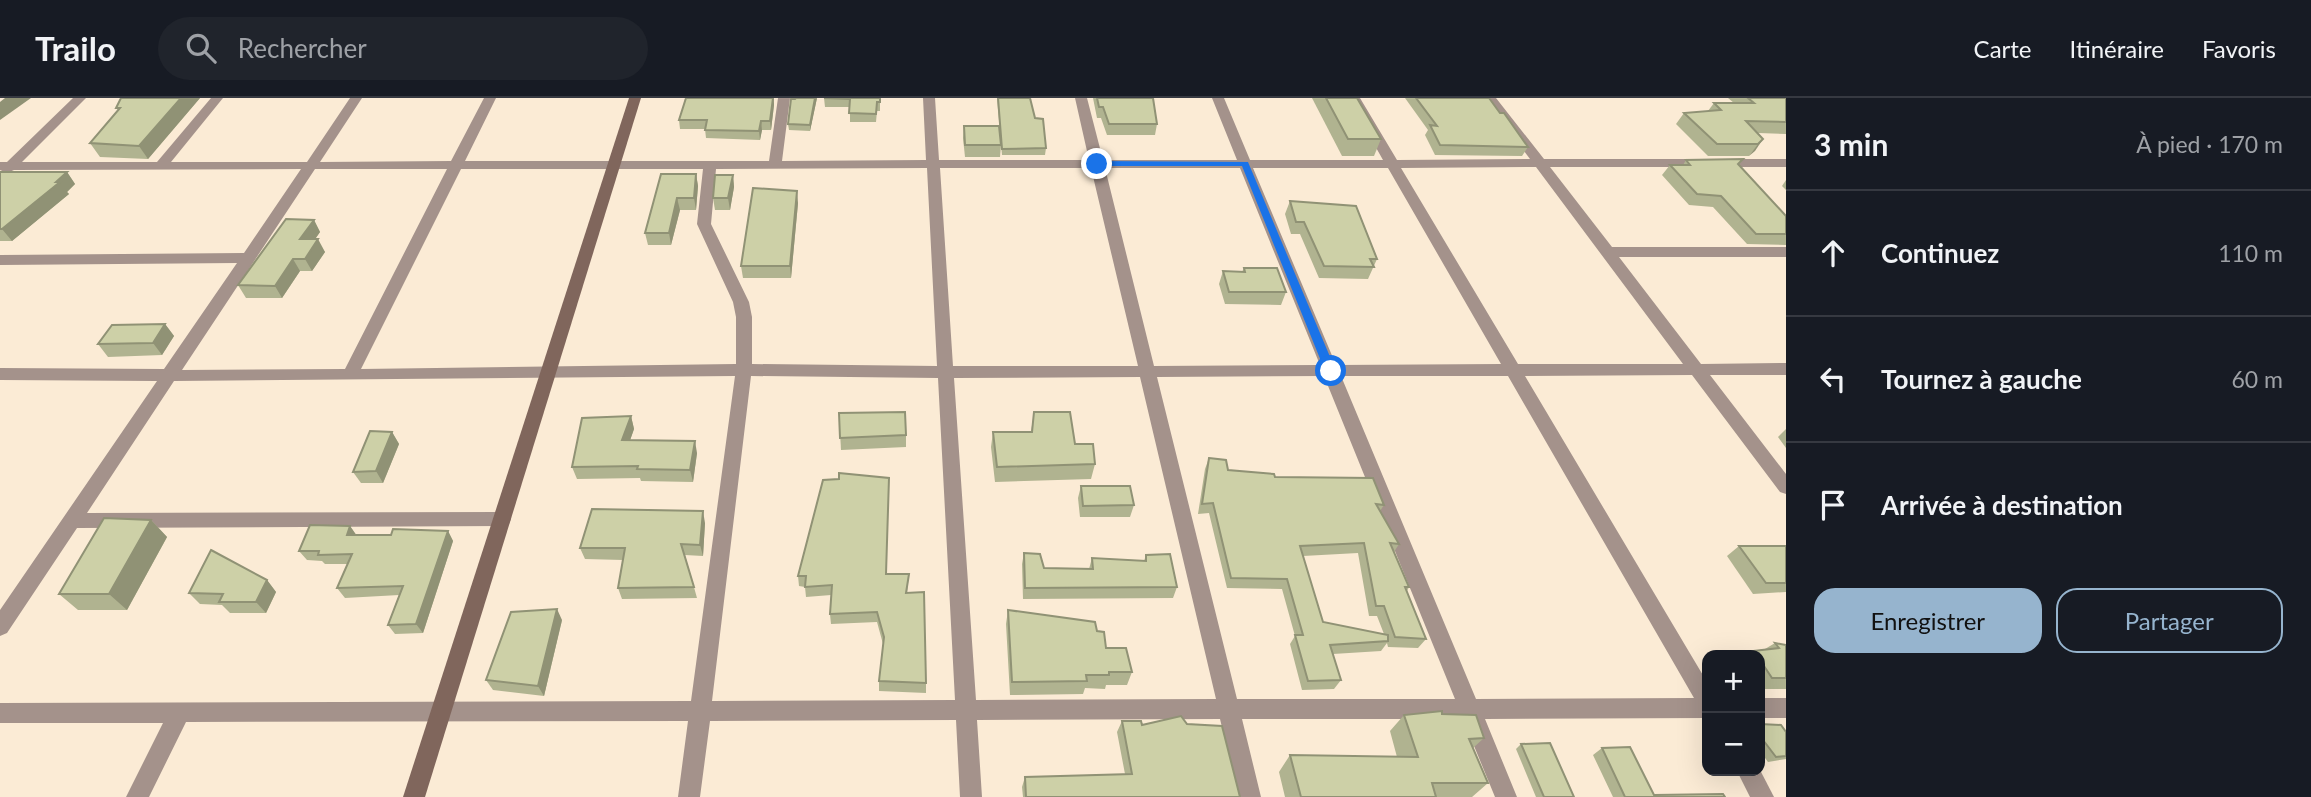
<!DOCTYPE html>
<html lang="fr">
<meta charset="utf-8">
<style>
:root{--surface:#171b24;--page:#20242c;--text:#f1f3f6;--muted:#9ea1a6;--line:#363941;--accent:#96b4ce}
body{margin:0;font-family:Lato,sans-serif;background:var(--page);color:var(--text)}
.controls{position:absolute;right:21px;bottom:21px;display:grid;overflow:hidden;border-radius:14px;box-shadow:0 7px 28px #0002}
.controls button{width:63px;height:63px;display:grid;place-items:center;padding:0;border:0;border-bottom:2px solid var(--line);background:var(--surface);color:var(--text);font:35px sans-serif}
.stop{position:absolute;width:21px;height:21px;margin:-16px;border:5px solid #1a73e8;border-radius:50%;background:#fff}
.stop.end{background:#1a73e8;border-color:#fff;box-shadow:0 2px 7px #0008}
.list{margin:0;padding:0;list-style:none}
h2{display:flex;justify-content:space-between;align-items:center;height:91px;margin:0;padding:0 28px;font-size:30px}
h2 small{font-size:23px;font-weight:400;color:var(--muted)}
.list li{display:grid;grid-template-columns:46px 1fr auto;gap:21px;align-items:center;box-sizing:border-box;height:126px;padding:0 28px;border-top:2px solid var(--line)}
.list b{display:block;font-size:26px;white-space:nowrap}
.list em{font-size:23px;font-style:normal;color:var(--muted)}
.actions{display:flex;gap:14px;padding:21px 28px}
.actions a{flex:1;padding:16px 0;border:2px solid var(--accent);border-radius:21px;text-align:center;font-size:24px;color:var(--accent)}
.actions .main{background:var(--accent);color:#111}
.icon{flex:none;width:38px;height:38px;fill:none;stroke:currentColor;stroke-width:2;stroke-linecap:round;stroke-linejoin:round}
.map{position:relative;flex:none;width:1786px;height:699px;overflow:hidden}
header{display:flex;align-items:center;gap:42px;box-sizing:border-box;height:98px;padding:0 35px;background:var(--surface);border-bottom:2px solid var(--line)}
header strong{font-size:33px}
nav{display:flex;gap:38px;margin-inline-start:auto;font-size:24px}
.search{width:490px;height:63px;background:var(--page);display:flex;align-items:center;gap:18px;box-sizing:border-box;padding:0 24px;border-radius:38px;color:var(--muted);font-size:26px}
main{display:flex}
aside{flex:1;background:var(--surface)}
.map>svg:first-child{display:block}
</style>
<header>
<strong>Trailo</strong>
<div class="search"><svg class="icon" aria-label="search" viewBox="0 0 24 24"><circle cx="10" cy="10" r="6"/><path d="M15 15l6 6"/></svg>Rechercher</div>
<nav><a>Carte</a><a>Itinéraire</a><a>Favoris</a></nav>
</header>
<main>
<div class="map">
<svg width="1786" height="699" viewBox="0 0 1786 699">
<rect width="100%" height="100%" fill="#fbebd5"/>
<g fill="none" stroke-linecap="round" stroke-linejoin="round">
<g fill="#a4928b" fill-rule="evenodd">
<path d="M73,0h13l-64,64h135l54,-64h12l-52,64h136l43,-64h12l-42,64 131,-1 33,-63h12l-31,63h304l9,-63h12l-8,63 144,-1 -3,-62h12l4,62h150l-14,-62h12l16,62h134l-25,-62h12l26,62h133l-35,-62h12l37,62 133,-1 -46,-61h12l48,61h242v8h-236l62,80h174v10h-167l82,107 85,-1v12h-76l76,99v20l-6,-2 -88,-117 -167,1 182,306v36l-222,1 32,78h-22l-32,-78h-221l19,78h-22l-19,-78 -243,1 5,77h-22l-4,-77 -246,1 -10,76h-22l10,-76 -502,1 -37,75h-23l37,-74h-163v-20l691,-2 44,-325 -561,5 -87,132 415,-1 7,2 2,5 -2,5 -7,2 -425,2 -70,105 -7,3v-26l157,-229 -157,-1v-12l164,1 73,-106 -237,2v-10l244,-2 57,-84 -287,1 -7,3 -7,-3v-8h7zM1536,69l147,197h-165l-117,-196zM927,70l10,198 -185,-2v-47l-3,-15 -38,-78 5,-55zM940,70h151l47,198h-185zM1105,70h135l80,197 -166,1zM1253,70h135l113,196 -165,1zM315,71h132l-102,200 -163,1zM461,71h242l-6,55 36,78 3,15v47l-375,5zM751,278l187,2 17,322 -243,1zM1324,278l131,323h-218l-80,-322zM1341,278h167l186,322 -218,1zM1140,279l76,322 -240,1 -22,-322z"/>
<rect x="1760" y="600" width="26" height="20"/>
<polygon points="1760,672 1774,699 1750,699 1737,673"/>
</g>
<polygon fill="#80665c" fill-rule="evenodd" points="629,0 641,0 425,699 403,699"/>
</g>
<g fill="#b0b390" fill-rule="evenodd">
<polygon points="200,0 148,61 100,59 90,45 118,12 116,10"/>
<polygon points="774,0 774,7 771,32 762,32 760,42 706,40 705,31 680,31 679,22"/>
<polygon points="796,0 817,0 810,33 789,32 788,26"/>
<polygon points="824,0 880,0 880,13 877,13 876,24 850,24 850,9 825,9"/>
<polygon points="997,0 1030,0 1035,20 1046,50 1045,57 1002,57"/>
<polygon points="1093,0 1153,0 1157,26 1155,37 1107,37 1101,20 1097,20"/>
<polygon points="1312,0 1357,0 1381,41 1374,58 1342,58"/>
<polygon points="1405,0 1489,0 1528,49 1522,58 1435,57 1425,37 1428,32"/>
<polygon points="1728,0 1786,0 1786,36 1758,35 1763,41 1749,58 1708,58 1676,26 1684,15 1708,13 1714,5 1734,5"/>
<polygon points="964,28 1001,47 1000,59 965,59 963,40"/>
<polygon points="1743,61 1739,67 1786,118 1786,147 1747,146 1713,109 1689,107 1662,77 1670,67 1683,67 1686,62"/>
<polygon points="0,74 67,74 75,86 67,94 69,96 12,143 0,143"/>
<polygon points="696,76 698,88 696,112 680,112 671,147 648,147 645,135"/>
<polygon points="733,77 734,89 730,112 715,112 713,100"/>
<polygon points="1786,82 1786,92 1782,88"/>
<polygon points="1290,103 1377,161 1368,181 1319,180 1300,136 1291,136 1285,116"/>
<polygon points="798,105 791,180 743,180 741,168"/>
<polygon points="314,122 320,134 315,141 325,154 312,173 300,173 282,200 246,200 238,187"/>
<polygon points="1244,170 1286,194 1281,207 1225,206 1219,186 1223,173 1242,174"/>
<polygon points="165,226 174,238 162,257 108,259 98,246"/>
<polygon points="1034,314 1075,346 1095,366 1091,381 995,384 991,349 993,334 1031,334"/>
<polygon points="839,315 906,337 906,349 841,352"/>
<polygon points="631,318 634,331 630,342 697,355 693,384 641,383 640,380 577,381 572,369"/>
<polygon points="1786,331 1786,350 1778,339"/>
<polygon points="392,334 399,346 383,385 361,385 353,374"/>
<path d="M1209,360l19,12 47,7 109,28 -4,6 19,33 -5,8 15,35 -2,4 19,48 -8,9 -30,-1 -1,-4 -6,8 -48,3 8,26 -7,9 -32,1 -12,-46 5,-8 -13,-47 -55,-1 -18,-75 -11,1 7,-45zM1358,455l11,63h8l7,18 -61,-12 -20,-66z"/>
<polygon points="1081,388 1134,407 1130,419 1080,419 1078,400"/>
<polygon points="151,422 167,439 127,512 78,512 59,496"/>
<polygon points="705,425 703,458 685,457 697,500 622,501 618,490 623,462 585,461 580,450"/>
<polygon points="350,428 356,437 391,437 448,433 453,443 423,535 395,536 388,527 399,497 345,500 337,490 348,466 325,466 322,463 307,462 299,453"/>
<polygon points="1739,448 1786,448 1786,494 1753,496 1727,458"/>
<polygon points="1024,455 1044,470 1089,471 1092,460 1144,463 1146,457 1177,489 1173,500 1023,501 1022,466"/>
<polygon points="886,476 909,476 907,495 926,585 926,595 879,593 879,583 883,546 877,524 831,526 830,516 831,497 806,499 805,489 799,488 798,478"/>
<polygon points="267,482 276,494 266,515 230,515 222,507 200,506 189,495"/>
<polygon points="1008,512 1097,533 1106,550 1132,574 1127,587 1106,587 1105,591 1085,590 1083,596 1010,597 1006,526"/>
<polygon points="562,522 544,598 493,592 486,582"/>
<polygon points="1775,545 1786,547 1786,591 1760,591 1760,557 1747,557 1753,553 1765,551"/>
<polygon points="1442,616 1484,640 1473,650 1488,685 1472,699 1285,699 1279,674 1290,657 1397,659 1390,633 1404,617"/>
<polygon points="1122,623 1142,627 1240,699 1023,699 1022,689 1025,679 1125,676 1117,634"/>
<polygon points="1760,626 1786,634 1786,661 1768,664 1760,653"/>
<polygon points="1521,646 1574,699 1536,699 1516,651"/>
<polygon points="1602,650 1654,697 1725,699 1613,699 1593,657"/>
</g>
<g fill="#909275">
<polygon points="5,0 31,0 0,22 0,4"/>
<polygon points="181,0 200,0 148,61 139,48"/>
<polygon points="774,0 774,7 771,32 770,23"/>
<polygon points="815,0 817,0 810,33 810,27"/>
<polygon points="761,23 762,32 760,42 759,33"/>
<polygon points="1763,41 1755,53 1749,58 1758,46"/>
<polygon points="67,74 75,86 67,94 69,96 12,143 2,131"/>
<polygon points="696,76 698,88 696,112 694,100"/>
<polygon points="733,77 734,89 730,112 728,100"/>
<polygon points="797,93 798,105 791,180 790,168"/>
<polygon points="677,100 680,112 671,147 669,135"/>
<polygon points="314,122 320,134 307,153 300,141"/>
<polygon points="318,141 325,154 312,173 305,161"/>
<polygon points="293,161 300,173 282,200 275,188"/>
<polygon points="165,226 174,238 162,257 153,245"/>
<polygon points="631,318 634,331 626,354 622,342"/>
<polygon points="392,334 399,346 383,385 376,373"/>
<polygon points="695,343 697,355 693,384 690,372"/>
<polygon points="703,413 705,425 703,458 700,447"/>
<polygon points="151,422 167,439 127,512 109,496"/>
<polygon points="350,428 357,438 347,437"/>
<polygon points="448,433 453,443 423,535 416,526"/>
<polygon points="267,482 276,494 266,515 256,504"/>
<polygon points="557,511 562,522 544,598 538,588"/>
</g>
<g fill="#cdd0a7" stroke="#909275" stroke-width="2">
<polygon points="121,0 181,0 139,48 90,45 120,10 116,10"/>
<polygon points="686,0 773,0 770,23 761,23 759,33 705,32 707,22 679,22"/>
<polygon points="796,0 815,0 810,27 788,26 791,1 795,1"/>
<polygon points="824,0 880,0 880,4 877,4 876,16 849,15 850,1"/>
<polygon points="998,0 1030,0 1035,20 1043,21 1046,50 1002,51"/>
<polygon points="1097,0 1153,0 1157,26 1109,26 1103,9 1099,9"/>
<polygon points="1326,0 1357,0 1381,41 1348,41"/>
<polygon points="1416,0 1489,0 1500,15 1504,15 1528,49 1440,47 1430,27 1437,28"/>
<polygon points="1748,0 1786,0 1786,24 1746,23 1763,41 1758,46 1717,46 1684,15 1721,12 1714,5 1754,5"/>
<polygon points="964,28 999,28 1001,47 965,47"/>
<polygon points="1743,61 1738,66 1786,118 1786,136 1756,136 1721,98 1697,96 1670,67 1690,67 1686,62"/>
<polygon points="0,74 67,74 56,84 60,84 2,131 0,131"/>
<polygon points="661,76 696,76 694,100 677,100 669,135 645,135"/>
<polygon points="715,77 733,77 728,100 713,100"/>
<polygon points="753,90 797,93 790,168 741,168"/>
<polygon points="1290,103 1356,108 1377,161 1370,161 1374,169 1324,168 1304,124 1296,124"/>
<polygon points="286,121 314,122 300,141 318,141 305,161 293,161 275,188 238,187"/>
<polygon points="1244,170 1277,170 1286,194 1229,194 1223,173 1245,174"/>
<polygon points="165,226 153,245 98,246 112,227"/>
<polygon points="905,314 906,337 840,340 839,315"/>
<polygon points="1034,314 1070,314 1075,346 1093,346 1095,366 997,369 993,334 1032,334"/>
<polygon points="631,318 622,342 695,343 690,372 637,371 638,368 572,369 582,320"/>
<polygon points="370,333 392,334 376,373 353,374"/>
<polygon points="1209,360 1226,362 1228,372 1274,376 1275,379 1373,380 1384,407 1376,406 1399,446 1390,445 1409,489 1405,489 1426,541 1395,539 1384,508 1376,508 1364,445 1300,448 1323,524 1388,537 1388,543 1330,547 1341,582 1308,583 1295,537 1303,537 1287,481 1231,480 1213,405 1202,406"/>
<polygon points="839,375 889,380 886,476 909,476 906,495 924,494 926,585 879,583 884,539 877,514 830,516 832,487 805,489 806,478 798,478 823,382 839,381"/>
<polygon points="1081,388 1130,388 1134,407 1083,408"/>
<polygon points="592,411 703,413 700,447 681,446 694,489 618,490 625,450 580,450"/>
<polygon points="104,420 151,422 109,496 59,496"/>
<polygon points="310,427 350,428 347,437 391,437 393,431 448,433 416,526 388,527 403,488 337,490 352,456 318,457 319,453 299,453"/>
<polygon points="1739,448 1786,448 1786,485 1766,485"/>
<polygon points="211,452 267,482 256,504 219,504 223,496 189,495"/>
<polygon points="1024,455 1040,456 1044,470 1093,471 1092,460 1146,463 1146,457 1170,456 1177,489 1025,490"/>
<polygon points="557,511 538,588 486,582 511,514"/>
<polygon points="1008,512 1095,524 1097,533 1104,534 1106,550 1126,550 1132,574 1109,574 1109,577 1086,577 1087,583 1012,584"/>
<polygon points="1775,545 1786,547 1786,580 1772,580 1760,562 1760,557 1756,557 1753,553 1779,550"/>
<polygon points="1442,613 1442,616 1476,617 1484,640 1469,641 1488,685 1432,685 1436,699 1301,699 1290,657 1418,659 1404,617"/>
<polygon points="1181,618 1187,626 1222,628 1240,699 1026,699 1025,679 1132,676 1122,623 1141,623 1142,627"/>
<polygon points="1760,626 1781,627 1786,634 1786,658 1776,659 1760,638"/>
<polygon points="1550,645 1574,699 1544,699 1521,646"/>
<polygon points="1630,649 1654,697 1723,696 1725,699 1625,699 1602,650"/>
</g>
<polygon fill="#1a73e8" points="1097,63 1248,64 1336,273 1334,276 1331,277 1325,273 1242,68 1094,68"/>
</svg>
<div class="controls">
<button>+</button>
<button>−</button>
</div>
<div class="stop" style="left:1331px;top:273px"></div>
<div class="stop end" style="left:1097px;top:66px"></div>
</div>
<aside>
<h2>3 min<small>À pied · 170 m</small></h2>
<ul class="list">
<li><svg class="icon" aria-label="ahead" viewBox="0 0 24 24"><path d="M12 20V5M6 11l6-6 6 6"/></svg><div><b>Continuez</b></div><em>110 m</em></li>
<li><svg class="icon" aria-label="left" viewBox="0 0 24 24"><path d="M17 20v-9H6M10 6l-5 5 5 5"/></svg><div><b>Tournez à gauche</b></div><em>60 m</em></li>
<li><svg class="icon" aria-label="arrive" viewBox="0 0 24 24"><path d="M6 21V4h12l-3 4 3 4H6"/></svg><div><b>Arrivée à destination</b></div></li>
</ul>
<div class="actions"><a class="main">Enregistrer</a><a>Partager</a></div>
</aside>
</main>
